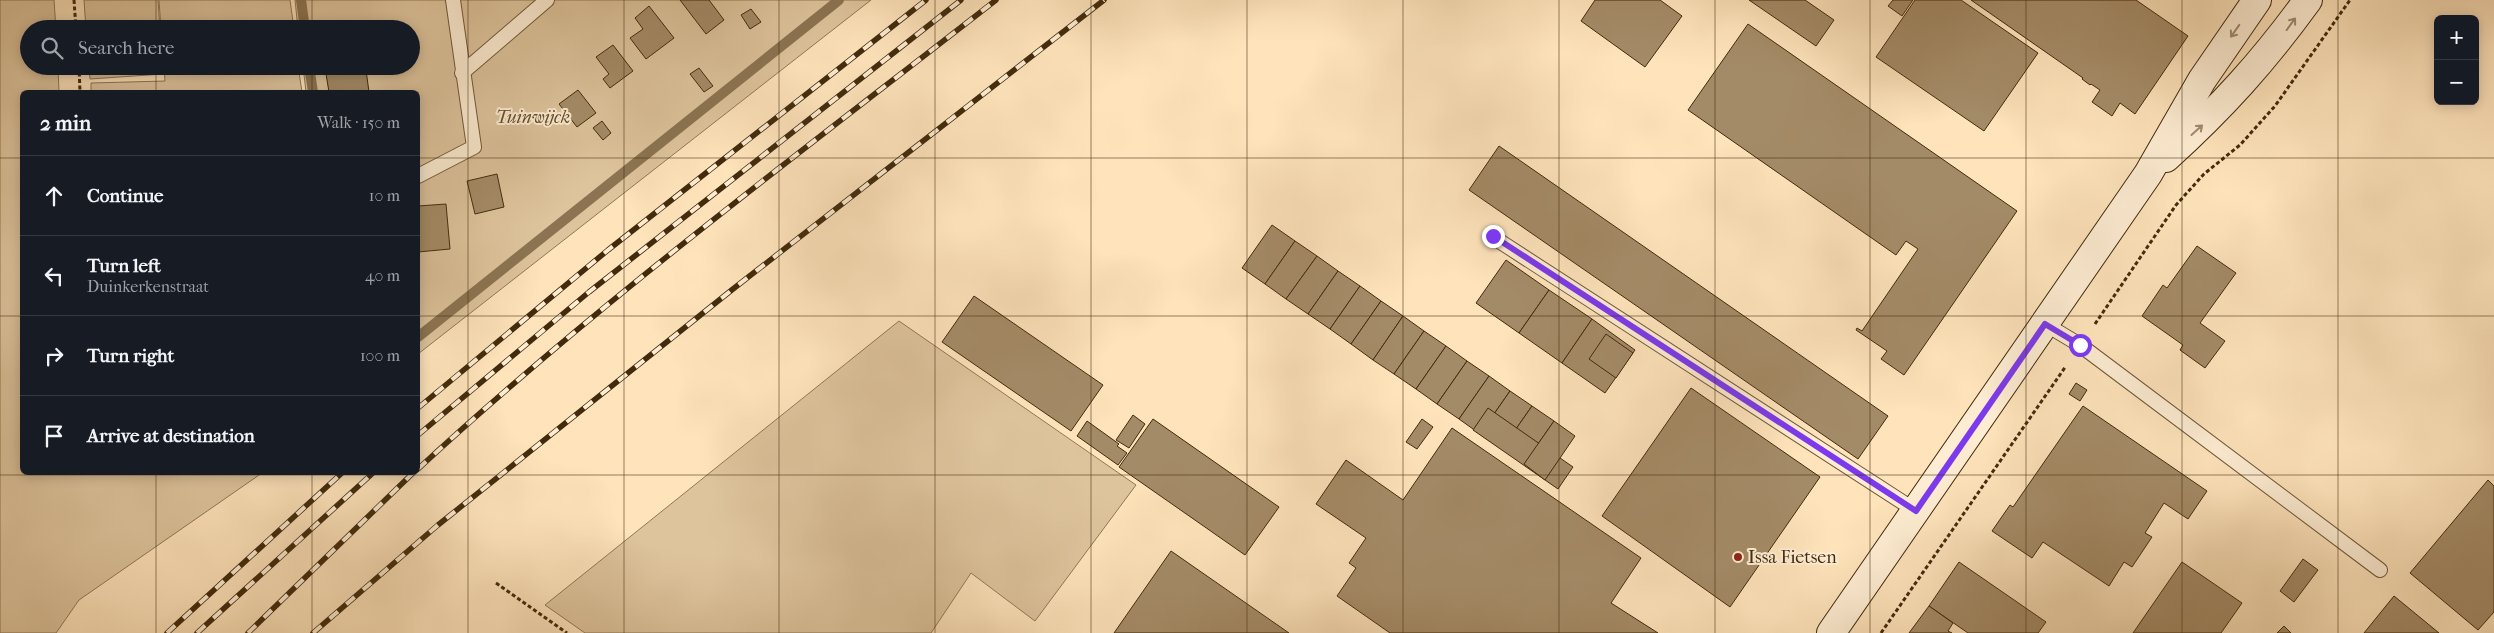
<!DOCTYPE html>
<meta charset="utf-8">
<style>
:root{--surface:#171b24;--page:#242831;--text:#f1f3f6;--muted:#9ea1a6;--line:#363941}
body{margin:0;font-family:"IM FELL French Canon",serif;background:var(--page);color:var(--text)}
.controls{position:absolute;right:15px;top:15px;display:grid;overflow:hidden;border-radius:8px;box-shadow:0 2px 12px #0003}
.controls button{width:45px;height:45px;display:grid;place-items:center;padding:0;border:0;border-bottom:1px solid var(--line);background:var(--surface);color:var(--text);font:25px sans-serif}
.stop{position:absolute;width:15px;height:15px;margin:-11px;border:4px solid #7c3aed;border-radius:50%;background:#fff}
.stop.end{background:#7c3aed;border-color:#fff;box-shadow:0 1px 5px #0008}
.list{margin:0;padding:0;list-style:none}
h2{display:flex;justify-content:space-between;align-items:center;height:65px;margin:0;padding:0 20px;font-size:21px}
h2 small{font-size:16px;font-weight:400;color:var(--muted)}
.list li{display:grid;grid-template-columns:32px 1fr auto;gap:15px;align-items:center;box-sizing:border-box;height:80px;padding:0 20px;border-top:1px solid var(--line)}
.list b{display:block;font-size:19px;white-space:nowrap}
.list p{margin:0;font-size:16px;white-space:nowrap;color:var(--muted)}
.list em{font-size:16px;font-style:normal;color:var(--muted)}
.icon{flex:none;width:28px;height:28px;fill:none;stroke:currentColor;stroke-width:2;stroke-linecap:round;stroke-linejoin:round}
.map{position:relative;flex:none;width:2494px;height:633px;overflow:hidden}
.search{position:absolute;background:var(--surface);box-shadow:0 2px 12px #0003;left:20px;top:20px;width:400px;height:55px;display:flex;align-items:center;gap:12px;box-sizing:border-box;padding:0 18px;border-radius:28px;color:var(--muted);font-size:19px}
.panel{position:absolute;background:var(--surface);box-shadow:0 2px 12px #0003;left:20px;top:90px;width:400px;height:385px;border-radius:8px}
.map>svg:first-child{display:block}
</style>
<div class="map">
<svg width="2494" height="633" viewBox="0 0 2494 633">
<rect width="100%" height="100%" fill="#fee3bb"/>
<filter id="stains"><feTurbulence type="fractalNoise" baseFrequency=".004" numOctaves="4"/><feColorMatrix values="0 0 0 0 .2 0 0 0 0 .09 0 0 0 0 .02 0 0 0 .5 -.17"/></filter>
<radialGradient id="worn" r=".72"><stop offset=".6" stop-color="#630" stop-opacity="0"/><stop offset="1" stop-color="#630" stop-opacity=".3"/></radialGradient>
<g fill="#dec49d" stroke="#907855">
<polygon points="0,0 54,0 56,29 29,29 29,66 58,66 59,92 22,92 22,472 262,473 79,600 56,633 0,633"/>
<polygon points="84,0 158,0 160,29 86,29"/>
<polygon points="159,0 290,0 294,29 161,29"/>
<polygon points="295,0 871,0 418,354 418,92 306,92 303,66 411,66 411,29 298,29"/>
<polygon points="89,66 163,66 163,74 90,79"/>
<polygon points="164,66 298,66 302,92 91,92 91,83 165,81"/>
<polygon points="899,321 1136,485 1035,621 971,573 931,633 585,633 545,605"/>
</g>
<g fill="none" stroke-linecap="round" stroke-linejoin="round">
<g stroke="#8c7452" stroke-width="10">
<polyline points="301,0 305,29"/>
<polyline points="309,66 313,92"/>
<polyline points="418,337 839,0"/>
</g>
</g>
<g fill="#a48b67" stroke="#422b0d">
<polygon points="680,0 709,0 724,20 706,34"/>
<polygon points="1595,0 1660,0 1682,16 1645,67 1581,21"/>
<polygon points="1749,0 1805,0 1834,20 1816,46"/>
<polygon points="1893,0 1913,0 1902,16 1888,6"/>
<polygon points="1915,0 1961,0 2038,53 1984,131 1876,57"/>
<polygon points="1971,0 2136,0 2188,36 2135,114 2120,103 2112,116 2092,102 2100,90 2091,84 2090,85 2082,79 2083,78"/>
<polygon points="649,6 674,38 646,59 630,38 643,29 635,18"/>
<polygon points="751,9 761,22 750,29 741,15"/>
<polygon points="1748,24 2017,211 1904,375 1881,359 1887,351 1856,330 1857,328 1862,331 1918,249 1906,241 1896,255 1688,110"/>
<polygon points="613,45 633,71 610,88 603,79 609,74 596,57"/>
<polygon points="699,68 713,86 704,92 690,74"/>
<polygon points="366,70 369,92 329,92 326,74"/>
<polygon points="578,90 596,113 577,127 559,104"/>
<polygon points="602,121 611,133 603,140 593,128"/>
<polygon points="1499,146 1888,416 1858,459 1469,190"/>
<polygon points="497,174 504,207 475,214 467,181"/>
<polygon points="446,204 450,249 418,252 418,206"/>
<polygon points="1272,225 1295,241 1265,284 1242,268"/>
<polygon points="1295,241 1317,256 1286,299 1265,284"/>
<polygon points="2197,246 2236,273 2200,323 2225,341 2205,368 2180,350 2183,345 2142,316 2163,285 2167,288"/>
<polygon points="1317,256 1338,271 1308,314 1286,299"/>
<polygon points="1506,260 1549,290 1519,333 1476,303"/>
<polygon points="1338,271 1360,286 1330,329 1308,314"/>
<polygon points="1360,286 1381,301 1351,344 1330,329"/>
<polygon points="1549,290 1592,319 1562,363 1519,333"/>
<polygon points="974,296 1103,385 1071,431 942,342"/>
<polygon points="1381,301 1403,316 1373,360 1351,344"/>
<polygon points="1403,316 1424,331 1394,374 1373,360"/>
<polygon points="1592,319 1635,350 1605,393 1562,363"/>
<polygon points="1424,331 1446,346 1416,389 1394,374"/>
<polygon points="1606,334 1633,353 1616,378 1589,359"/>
<polygon points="1446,346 1467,361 1437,404 1416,389"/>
<polygon points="1467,361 1489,376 1459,419 1437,404"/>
<polygon points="1489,376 1510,391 1480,434 1459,419"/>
<polygon points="2076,383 2087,390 2080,401 2069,394"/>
<polygon points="1691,388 1820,477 1730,607 1602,516"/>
<polygon points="1510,391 1532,406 1502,449 1480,434"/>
<polygon points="1532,406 1554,421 1524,464 1502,449"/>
<polygon points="2083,406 2207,491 2188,519 2164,503 2145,533 2152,537 2132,567 2124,562 2109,586 2043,542 2032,558 1992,531 2010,505 2013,507"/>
<polygon points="1488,408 1573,467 1558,489 1473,430"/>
<polygon points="1133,415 1145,424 1129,448 1116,440"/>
<polygon points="1153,419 1279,507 1245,555 1119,467"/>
<polygon points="1422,419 1433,427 1417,449 1406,442"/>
<polygon points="1087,421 1119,444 1117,446 1127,453 1118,465 1077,436"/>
<polygon points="1554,421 1575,436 1545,480 1524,464"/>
<polygon points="1452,428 1641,558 1611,603 1658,633 1390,633 1337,596 1356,568 1349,563 1366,538 1316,504 1346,460 1403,500"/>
<polygon points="2488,480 2494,486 2494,612 2478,630 2410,573"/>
<polygon points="1171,551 1289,633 1114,633"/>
<polygon points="2303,559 2318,570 2294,602 2280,591"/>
<polygon points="1959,562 2046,622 2038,633 1968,633 1929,606"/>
<polygon points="2182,562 2242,603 2221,633 2133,633"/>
<polygon points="2394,596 2439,633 2364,633"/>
<polygon points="1929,606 1953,623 1948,631 1952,633 1909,633"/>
<polygon points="2284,626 2291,633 2277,633"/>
</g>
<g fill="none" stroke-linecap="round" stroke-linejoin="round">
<g stroke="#715938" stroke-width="16">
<g id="service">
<polyline points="462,73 547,0"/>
<polyline points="418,176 474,147 453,0"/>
<polyline points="1493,237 1916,511"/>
<polyline points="2045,324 2080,345 2380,570"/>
</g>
</g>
<g stroke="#422b0d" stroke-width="30">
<g id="secondary">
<path d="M2166,158c56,-51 97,-96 142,-158"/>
<polyline points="1831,633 2148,174 2202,80 2257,0"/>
</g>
</g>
<g stroke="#422b0d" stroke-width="3" stroke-dasharray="4 2.5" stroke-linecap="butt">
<polyline points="74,0 76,29"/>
<polyline points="79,66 80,92"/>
<polyline points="2095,324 2176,205 2204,174 2240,145 2275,106 2350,0"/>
<polyline points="496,583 567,633"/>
<polyline points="1881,633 2066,366"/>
</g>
<use href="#service" stroke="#feedd3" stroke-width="14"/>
<use href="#secondary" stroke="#feedd3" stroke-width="28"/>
<g stroke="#422b0d" stroke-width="5.5">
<g id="rail">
<polyline points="418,408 608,250 926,0"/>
<polyline points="418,435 589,292 961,0"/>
<path d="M418,469c182,-168 382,-316 578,-469"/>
<polyline points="167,633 343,472"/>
<polyline points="197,633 374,472"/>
<polyline points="248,633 414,472"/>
<polyline points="313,633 438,525 733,289 1104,0"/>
</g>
</g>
<use href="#rail" stroke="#feedd3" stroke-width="4" stroke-dasharray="11" stroke-linecap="butt"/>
</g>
<defs><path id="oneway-shaft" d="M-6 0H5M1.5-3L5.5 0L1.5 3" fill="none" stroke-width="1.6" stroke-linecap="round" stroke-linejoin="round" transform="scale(1.25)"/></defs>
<g stroke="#a08c70">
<use href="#oneway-shaft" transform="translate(2291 24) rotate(-54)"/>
<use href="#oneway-shaft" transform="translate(2235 31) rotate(125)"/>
<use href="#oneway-shaft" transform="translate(2197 130) rotate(-42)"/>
</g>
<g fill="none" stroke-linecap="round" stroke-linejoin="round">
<polyline stroke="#7c3aed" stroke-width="6" points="1493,236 1916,511 2045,324 2080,345"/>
</g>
<path fill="none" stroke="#422b0d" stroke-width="1" stroke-opacity="0.55" d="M156,0v29M312,0v29M468,0v633M624,0v633M779,0v633M935,0v633M1091,0v633M1247,0v633M1403,0v633M1559,0v633M1715,0v633M1870,0v633M2026,0v633M2182,0v633M2338,0v633M156,66v26M312,66v26M0,158h22M418,158h2076M0,316h22M418,316h2076M156,472v161M312,472v161M0,475h2494"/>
<circle fill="#8f2418" stroke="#feedd3" stroke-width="2" cx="1738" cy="557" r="5"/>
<g text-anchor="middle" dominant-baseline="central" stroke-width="4" stroke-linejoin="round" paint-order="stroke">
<g font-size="18" font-style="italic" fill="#614a2a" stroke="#feedd3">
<text x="533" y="117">Tuinwijck</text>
</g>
<g font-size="18" fill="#422b0d" stroke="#feedd3" text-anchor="start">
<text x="1748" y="557">Issa Fietsen</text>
</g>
</g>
<rect width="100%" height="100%" filter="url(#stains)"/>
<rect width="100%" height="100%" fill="url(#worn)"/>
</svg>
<div class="controls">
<button>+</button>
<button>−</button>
</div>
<div class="stop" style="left:2080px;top:345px"></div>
<div class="stop end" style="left:1493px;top:236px"></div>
<div class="search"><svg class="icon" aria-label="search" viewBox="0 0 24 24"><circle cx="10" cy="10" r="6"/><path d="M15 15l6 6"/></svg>Search here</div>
<section class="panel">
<h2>2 min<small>Walk · 150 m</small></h2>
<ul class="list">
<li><svg class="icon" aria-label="ahead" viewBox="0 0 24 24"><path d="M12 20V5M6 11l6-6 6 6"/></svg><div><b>Continue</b></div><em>10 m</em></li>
<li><svg class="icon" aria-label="left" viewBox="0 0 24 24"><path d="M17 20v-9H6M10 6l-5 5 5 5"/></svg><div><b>Turn left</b><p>Duinkerkenstraat</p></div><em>40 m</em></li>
<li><svg class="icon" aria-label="right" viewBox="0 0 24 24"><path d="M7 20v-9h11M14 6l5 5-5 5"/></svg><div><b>Turn right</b></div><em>100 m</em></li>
<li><svg class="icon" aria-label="arrive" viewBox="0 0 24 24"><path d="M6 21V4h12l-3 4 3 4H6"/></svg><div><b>Arrive at destination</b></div></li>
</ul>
</section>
</div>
